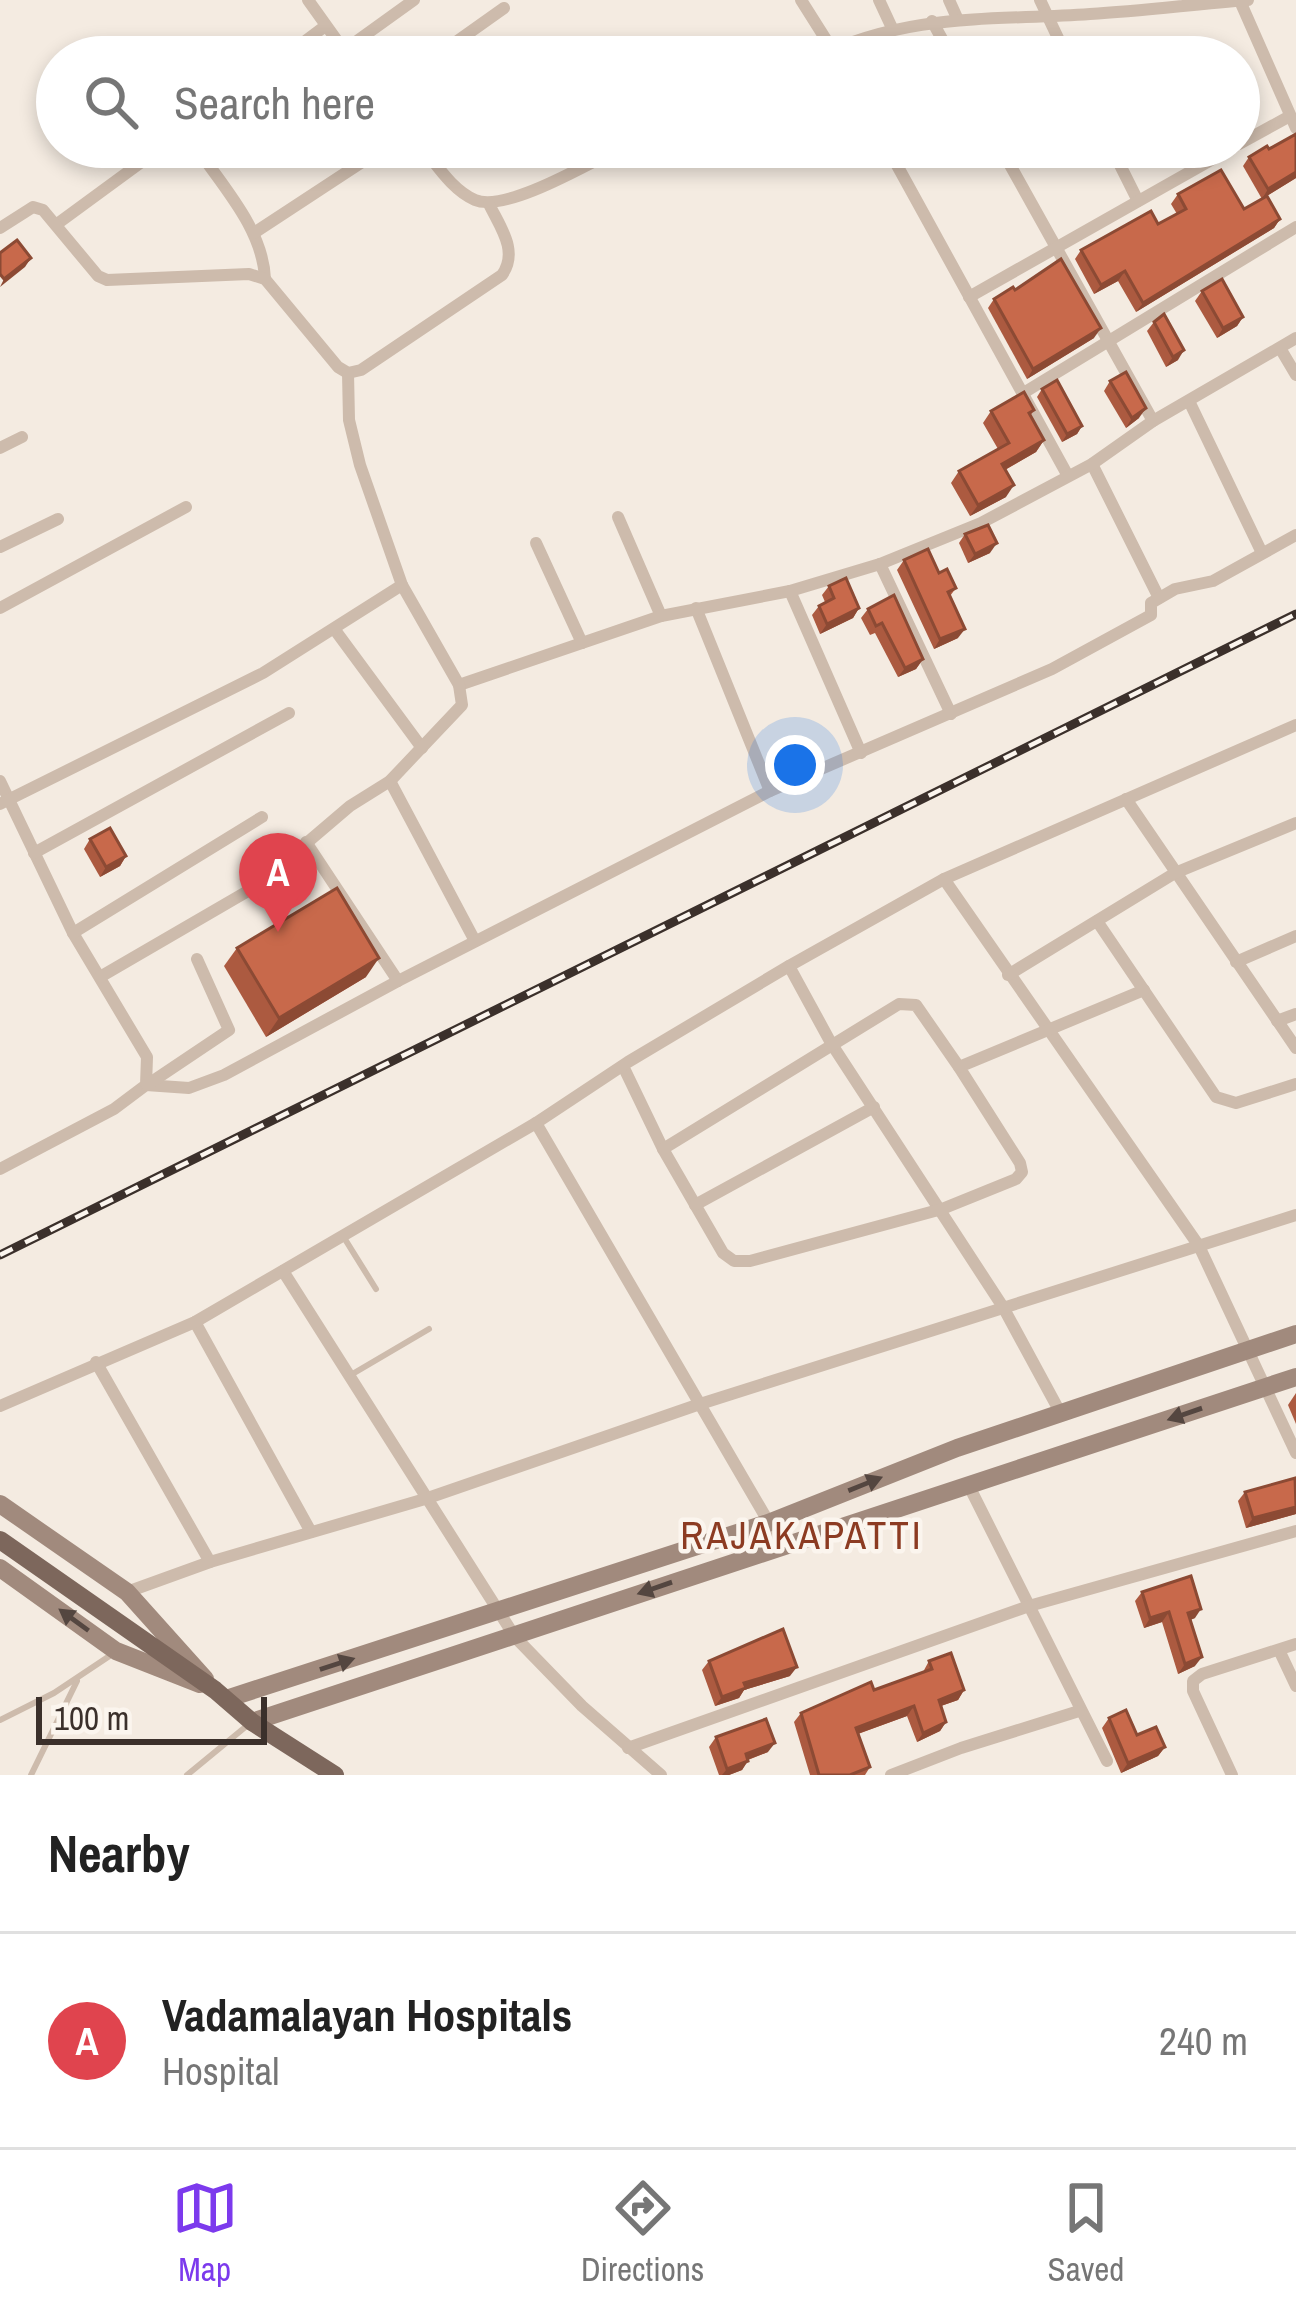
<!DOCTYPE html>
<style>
:root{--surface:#fff;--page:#f6f6f6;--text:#222;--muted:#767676;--line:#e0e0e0;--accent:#7c3aed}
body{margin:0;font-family:"Archivo Narrow",sans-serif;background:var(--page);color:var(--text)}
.scale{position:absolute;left:36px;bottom:30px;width:231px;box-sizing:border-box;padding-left:12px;border:6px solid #3b302b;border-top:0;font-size:33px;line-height:42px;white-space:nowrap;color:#3b302b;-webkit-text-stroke:9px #fbf5ee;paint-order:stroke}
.you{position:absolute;left:795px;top:765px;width:42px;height:42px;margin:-30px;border:9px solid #fff;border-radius:50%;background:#1a73e8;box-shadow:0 0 0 18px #1a73e833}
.badge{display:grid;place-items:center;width:78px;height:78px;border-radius:50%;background:var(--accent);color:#fff;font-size:39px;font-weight:700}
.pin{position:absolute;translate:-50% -99px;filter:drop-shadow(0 3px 6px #0008)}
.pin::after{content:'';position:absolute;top:63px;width:42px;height:36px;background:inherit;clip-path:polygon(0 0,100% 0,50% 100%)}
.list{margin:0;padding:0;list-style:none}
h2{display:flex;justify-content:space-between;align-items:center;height:156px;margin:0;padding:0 48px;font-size:51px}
h2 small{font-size:39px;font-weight:400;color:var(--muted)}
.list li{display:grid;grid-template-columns:78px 1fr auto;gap:36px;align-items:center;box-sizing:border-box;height:216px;padding:0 48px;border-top:3px solid var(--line)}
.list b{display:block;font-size:45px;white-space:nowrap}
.list p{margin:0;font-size:39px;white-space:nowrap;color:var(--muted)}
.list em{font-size:39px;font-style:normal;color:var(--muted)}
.icon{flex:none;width:66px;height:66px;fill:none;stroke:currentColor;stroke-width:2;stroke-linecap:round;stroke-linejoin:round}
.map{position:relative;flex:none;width:1296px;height:1775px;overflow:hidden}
.search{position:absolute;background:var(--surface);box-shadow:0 6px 18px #0003;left:36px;right:36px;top:36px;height:132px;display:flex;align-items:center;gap:30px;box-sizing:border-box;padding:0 42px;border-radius:66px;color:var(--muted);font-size:45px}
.sheet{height:372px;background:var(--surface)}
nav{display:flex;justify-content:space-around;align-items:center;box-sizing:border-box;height:168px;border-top:3px solid var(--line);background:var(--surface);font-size:33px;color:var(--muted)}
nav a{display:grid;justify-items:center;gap:6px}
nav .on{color:var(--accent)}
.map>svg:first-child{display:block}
</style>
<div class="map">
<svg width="1296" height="1775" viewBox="0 0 1296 1775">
<rect width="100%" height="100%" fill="#f4ebe1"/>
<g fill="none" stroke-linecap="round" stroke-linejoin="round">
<g stroke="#cdbbac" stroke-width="6">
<polyline points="343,1236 376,1289"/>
<polyline points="349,1376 429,1329"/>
<polyline points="0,1720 54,1693 111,1655"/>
<polyline points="31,1775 77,1681"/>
<polyline points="187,1775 249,1724"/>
</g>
<g stroke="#cdbbac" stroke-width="12">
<polyline points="308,0 348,56"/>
<polyline points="801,0 837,57"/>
<polyline points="879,0 892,28"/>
<polyline points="949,0 958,20"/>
<polyline points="1040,0 1067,57"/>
<polyline points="1240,1 1296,128"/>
<polyline points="932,21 952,57"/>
<polyline points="343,51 414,0"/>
<polyline points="284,57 324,27"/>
<polyline points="435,57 504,8"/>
<path d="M816,57c96,-45 172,-36 274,-43 53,-3 105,-10 158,-14"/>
<polyline points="1239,144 1290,116"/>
<path d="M196,147c27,40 67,82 69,132"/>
<path d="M422,147c15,18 30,43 53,53 31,13 116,-38 147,-53"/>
<polyline points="887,147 1068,476"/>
<polyline points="1000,147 1153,421"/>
<polyline points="1111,147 1138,201"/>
<polyline points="57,224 162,147"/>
<path d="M0,228l33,-21 10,3 55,66 9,4 142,-6 16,5 73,88 10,6 13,-3 141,-95c17,-24 -2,-48 -13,-71"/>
<polyline points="254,233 385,147"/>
<polyline points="969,297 1234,147"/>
<polyline points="1280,348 1296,375"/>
<polyline points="1025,392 1296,227"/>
<polyline points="1189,401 1262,553"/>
<polyline points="0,448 22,437"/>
<polyline points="1092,464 1159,598"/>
<polyline points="618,517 661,616"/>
<polyline points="536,543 582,643"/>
<polyline points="0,547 58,519"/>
<polyline points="880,564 951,714"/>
<polyline points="790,591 861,753"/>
<polyline points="0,608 186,507"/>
<polyline points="696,608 770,791"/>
<polyline points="335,630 422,748"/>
<polyline points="459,685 661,616 790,591 880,564 981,523 1092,464 1153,421 1296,338"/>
<polyline points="0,781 73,933 147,1057 146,1085 114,1109 0,1169"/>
<polyline points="390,781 475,941"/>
<polyline points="1126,799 1296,1048"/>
<polyline points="0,804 263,673 402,585"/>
<polyline points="306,842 398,981"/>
<polyline points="34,853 289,713"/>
<polyline points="944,879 1199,1246 1296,1453"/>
<polyline points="1097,921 1216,1097 1236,1103 1296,1084"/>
<polyline points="73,933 262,817"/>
<polyline points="1236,962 1296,936"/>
<polyline points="789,966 831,1043 1003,1307 1060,1412"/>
<polyline points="1008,975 1175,873 1296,823"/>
<polyline points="100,977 255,887 350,806 390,781 462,705 459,685 402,585 360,465 349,420 348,373"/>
<polyline points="1277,1021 1296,1014"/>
<polyline points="623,1066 663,1149 723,1253 734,1261 750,1261 942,1209 1016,1179 1022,1172 1020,1163 959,1067 1144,990"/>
<polyline points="146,1085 189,1088 224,1075 398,981 770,791 1052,669 1151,615 1151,603 1175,589 1213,581 1296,535"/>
<polyline points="147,1085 229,1030 197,959"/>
<polyline points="536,1123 782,1545"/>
<polyline points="663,1149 899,1004 916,1005 959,1067"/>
<polyline points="695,1205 874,1107"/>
<polyline points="283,1271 515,1637 582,1706 661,1775"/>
<polyline points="195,1322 311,1532"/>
<polyline points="96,1362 210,1562"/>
<polyline points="0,1406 195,1322 536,1123 628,1062 789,966 944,879 1296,725"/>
<polyline points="970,1488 1107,1761"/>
<polyline points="127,1592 210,1562 425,1499 697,1405 1296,1215"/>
<polyline points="1279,1650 1296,1686"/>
<polyline points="628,1748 1029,1606 1296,1531"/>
<polyline points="891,1775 961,1748 1079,1711"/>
<polyline points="1232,1775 1193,1691 1193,1681 1202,1674 1296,1644"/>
</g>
<g stroke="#a18a7d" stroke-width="18">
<polyline points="0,1504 127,1592 205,1679"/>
<polyline points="0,1568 116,1651 200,1684"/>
<polyline points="226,1699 768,1523 957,1448 1296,1334"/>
<polyline points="252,1722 1296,1377"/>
</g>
<polyline stroke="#7d675c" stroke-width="18" points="0,1540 215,1690 252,1722 335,1775"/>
<g stroke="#3b302b" stroke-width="9">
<polyline id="rail" points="0,1255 1296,614"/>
</g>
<use href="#rail" stroke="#fbf5ee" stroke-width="4.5" stroke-dasharray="14" stroke-linecap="butt"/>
</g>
<g fill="#ac5a40">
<polygon points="1269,149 1296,178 1262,199 1243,166 1249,157"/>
<polygon points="1178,194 1280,219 1274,228 1136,312 1118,281 1094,294 1075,259 1081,250 1158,224 1177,214 1171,204"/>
<polygon points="1015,290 1094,338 1027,379 988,308 994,299"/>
<polygon points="1202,291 1243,317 1237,326 1217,338 1195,301"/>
<polygon points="1154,322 1178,360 1166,367 1147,331"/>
<polygon points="1110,381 1139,418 1126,428 1104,391"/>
<polygon points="1042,389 1082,426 1077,434 1062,442 1037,397"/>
<polygon points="1034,410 1030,416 1044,440 1036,452 1005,470 1006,497 970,516 951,483 959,471 998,449 983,423 991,411"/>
<polygon points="965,534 990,553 968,563 959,543"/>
<polygon points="904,560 939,573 956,588 950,596 958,638 934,649 897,570"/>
<polygon points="829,586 859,608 853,618 820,634 812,615 819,606 825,602 822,595"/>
<polygon points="868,609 923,659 916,669 898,677 875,633 870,635 861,618"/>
<polygon points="90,839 126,856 120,866 100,877 84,849"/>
<polygon points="237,948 366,977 266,1037 224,966"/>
<polygon points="1296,1393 1296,1424 1288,1405"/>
<polygon points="1296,1482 1296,1514 1246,1528 1238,1501 1245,1492"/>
<polygon points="1142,1592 1195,1618 1190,1620 1195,1666 1178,1674 1162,1622 1144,1628 1135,1601"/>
<polygon points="709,1661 790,1676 744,1690 739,1698 715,1706 702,1670"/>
<polygon points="929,1661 964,1690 958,1700 941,1706 946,1722 940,1731 917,1742 907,1716 858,1734 870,1767 865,1775 810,1775 794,1722 801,1713 874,1690 923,1672"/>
<polygon points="1109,1718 1137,1735 1165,1747 1158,1756 1121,1773 1102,1728"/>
<polygon points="716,1737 768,1752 748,1760 742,1770 729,1775 719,1775 709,1747"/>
</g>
<g fill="#8c4a34">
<polygon points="1296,172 1296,178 1262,199 1268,189"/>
<polygon points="1280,219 1274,228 1136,312 1143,303"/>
<polygon points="31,258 25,267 0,287 4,279"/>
<polygon points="1125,271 1118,281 1094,294 1101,285"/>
<polygon points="1243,317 1237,326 1217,338 1223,328"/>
<polygon points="1101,328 1094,338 1027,379 1033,369"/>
<polygon points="1184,350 1178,360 1166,367 1173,357"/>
<polygon points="1146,408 1139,418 1126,428 1132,418"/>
<polygon points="1082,426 1077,434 1062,442 1067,434"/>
<polygon points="1044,440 1036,452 994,476 1002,464"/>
<polygon points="1014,485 1006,497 970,516 978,505"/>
<polygon points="997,543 990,553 968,563 975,554"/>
<polygon points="859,608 853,618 820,634 827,624"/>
<polygon points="965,629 958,638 934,649 940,639"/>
<polygon points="923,659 916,669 898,677 905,668"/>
<polygon points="126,856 120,866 100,877 106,867"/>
<polygon points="379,958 366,977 266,1037 279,1018"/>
<polygon points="1296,1507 1296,1514 1246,1528 1253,1518"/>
<polygon points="1201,1609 1195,1618 1182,1623 1188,1613"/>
<polygon points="1169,1612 1162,1622 1144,1628 1150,1618"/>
<polygon points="1202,1657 1195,1666 1178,1674 1185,1664"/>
<polygon points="797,1667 790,1676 744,1690 739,1698 715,1706 722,1697 744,1683"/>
<polygon points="964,1690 958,1700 932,1709 939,1700"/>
<polygon points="914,1706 907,1716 849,1737 856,1728"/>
<polygon points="946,1722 940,1731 917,1742 923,1733"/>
<polygon points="775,1743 768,1752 739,1763 746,1754"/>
<polygon points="1165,1747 1158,1756 1121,1773 1128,1763"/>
<polygon points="748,1761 742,1770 729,1775 722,1775 727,1769"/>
</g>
<g fill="#c8694b" stroke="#8c4a34" stroke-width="3">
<polygon points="1296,134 1296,172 1268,189 1249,157 1267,146 1269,149"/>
<polygon points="1221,170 1244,209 1267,196 1280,219 1143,303 1125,271 1101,285 1081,250 1151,211 1158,224 1186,209 1178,194"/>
<polygon points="17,240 31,258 4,279 0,274 0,253"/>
<polygon points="1061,259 1101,328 1033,369 994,299 1013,287 1015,290"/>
<polygon points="1222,279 1243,317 1223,328 1202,291"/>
<polygon points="1164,314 1184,350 1173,357 1154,322"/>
<polygon points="1126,372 1146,408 1132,418 1110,381"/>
<polygon points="1057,380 1082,426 1067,434 1042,389"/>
<polygon points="1024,392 1034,410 1029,413 1044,440 1002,464 1014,485 978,505 959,471 1009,443 991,411"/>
<polygon points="988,525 997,543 975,554 965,534"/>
<polygon points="928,549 939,573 947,569 956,588 948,592 965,629 940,639 904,560"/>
<polygon points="846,578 859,608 827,624 819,606 834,598 829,586"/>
<polygon points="894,595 923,659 905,668 882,623 876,626 868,609"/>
<polygon points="110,828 126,856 106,867 90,839"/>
<polygon points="337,888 379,958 279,1018 237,948"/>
<polygon points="1295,1478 1296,1507 1253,1518 1245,1492"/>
<polygon points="1191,1576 1201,1609 1188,1613 1202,1657 1185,1664 1169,1612 1150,1618 1142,1592"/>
<polygon points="783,1629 797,1667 744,1683 746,1688 722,1697 709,1661"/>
<polygon points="951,1653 964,1690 939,1700 946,1722 923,1733 914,1706 856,1728 870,1767 850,1775 819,1775 801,1713 871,1682 874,1690 932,1669 929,1661"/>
<polygon points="1126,1710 1137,1735 1156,1727 1165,1747 1128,1763 1109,1718"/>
<polygon points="766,1719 775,1743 746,1754 748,1761 727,1769 716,1737"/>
</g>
<defs><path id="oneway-solid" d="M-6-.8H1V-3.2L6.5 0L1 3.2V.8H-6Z" transform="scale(3)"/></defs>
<g fill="#544640">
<use href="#oneway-solid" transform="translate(1185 1414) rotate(161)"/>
<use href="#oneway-solid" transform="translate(865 1484) rotate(-22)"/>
<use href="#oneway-solid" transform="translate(655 1588) rotate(161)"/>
<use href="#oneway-solid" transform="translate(74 1620) rotate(-144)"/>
<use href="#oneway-solid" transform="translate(337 1664) rotate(-18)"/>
</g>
<g text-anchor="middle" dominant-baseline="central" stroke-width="9" stroke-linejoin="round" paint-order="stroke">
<g font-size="39" letter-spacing="3" fill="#8c3b22" stroke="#fbf5ee">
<text x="802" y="1535">RAJAKAPATTI</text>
</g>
</g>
</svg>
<div class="scale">100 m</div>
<div class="you"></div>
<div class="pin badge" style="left:278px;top:932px;background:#e0444e">A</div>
<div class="search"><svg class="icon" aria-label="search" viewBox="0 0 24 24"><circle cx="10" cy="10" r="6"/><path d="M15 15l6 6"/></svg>Search here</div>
</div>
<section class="sheet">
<h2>Nearby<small></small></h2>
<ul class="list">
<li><span class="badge" style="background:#e0444e">A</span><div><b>Vadamalayan Hospitals</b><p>Hospital</p></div><em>240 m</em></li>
</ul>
</section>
<nav>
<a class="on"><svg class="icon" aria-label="map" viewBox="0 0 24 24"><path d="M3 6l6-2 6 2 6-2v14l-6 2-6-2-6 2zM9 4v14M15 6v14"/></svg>Map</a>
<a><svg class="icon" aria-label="directions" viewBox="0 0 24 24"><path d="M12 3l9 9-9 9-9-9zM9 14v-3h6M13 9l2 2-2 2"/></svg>Directions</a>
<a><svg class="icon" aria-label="saved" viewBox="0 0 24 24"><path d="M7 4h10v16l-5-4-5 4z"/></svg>Saved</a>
</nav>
